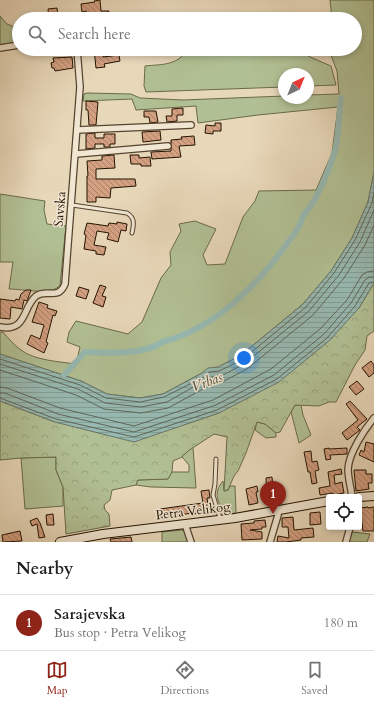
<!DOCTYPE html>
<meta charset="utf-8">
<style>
:root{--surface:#fff;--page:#f2f2f2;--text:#202124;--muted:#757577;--line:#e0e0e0;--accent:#8f2418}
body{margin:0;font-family:Cardo,serif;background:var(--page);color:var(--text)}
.controls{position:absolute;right:12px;bottom:12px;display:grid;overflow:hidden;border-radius:4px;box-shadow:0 2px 6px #0003}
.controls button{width:36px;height:36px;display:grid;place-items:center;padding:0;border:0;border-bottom:1px solid var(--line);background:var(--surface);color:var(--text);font:20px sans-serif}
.compass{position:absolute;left:278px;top:68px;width:36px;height:36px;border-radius:50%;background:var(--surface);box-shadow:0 2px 6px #0003;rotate:43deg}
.you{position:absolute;left:244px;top:358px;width:14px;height:14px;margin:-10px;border:3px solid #fff;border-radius:50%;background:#1a73e8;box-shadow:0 0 0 6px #1a73e833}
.badge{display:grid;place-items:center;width:26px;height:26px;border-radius:50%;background:var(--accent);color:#fff;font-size:13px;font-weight:700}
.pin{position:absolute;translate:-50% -33px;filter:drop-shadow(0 1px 2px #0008)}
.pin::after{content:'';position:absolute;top:21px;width:14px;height:12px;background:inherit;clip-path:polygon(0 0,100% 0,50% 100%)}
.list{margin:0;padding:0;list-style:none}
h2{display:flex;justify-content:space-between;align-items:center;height:52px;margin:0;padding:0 16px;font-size:17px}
h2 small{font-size:13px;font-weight:400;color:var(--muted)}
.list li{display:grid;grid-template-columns:26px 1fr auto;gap:12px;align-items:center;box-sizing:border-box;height:56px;padding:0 16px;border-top:1px solid var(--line)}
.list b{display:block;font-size:15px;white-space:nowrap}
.list p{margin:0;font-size:13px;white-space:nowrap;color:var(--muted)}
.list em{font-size:13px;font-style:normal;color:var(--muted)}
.icon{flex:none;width:22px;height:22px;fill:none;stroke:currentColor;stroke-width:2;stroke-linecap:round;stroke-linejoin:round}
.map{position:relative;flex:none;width:374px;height:542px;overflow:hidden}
.search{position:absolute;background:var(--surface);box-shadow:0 2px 6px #0003;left:12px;right:12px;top:12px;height:44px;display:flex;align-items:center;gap:10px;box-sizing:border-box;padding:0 14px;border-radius:22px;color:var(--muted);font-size:15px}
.sheet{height:108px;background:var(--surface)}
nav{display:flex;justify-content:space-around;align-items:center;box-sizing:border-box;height:56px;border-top:1px solid var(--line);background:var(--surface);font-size:11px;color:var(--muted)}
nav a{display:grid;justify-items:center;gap:2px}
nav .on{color:var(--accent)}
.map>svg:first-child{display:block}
</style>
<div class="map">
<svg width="374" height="542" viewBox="0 0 374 542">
<defs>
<pattern id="forest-crowns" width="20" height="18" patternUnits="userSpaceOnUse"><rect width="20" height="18" fill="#b1c094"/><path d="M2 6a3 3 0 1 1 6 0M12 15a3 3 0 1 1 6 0" fill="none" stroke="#98a47e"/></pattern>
<pattern id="water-rules" width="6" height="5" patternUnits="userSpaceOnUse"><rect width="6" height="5" fill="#97b9b1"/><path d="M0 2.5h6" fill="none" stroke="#829e96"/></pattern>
<pattern id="building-back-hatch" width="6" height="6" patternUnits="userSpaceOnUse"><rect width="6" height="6" fill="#d4a082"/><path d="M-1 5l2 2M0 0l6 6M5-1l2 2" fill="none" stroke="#ac8168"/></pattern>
</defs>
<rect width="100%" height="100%" fill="#e8d8ba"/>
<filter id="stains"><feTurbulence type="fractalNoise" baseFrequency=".005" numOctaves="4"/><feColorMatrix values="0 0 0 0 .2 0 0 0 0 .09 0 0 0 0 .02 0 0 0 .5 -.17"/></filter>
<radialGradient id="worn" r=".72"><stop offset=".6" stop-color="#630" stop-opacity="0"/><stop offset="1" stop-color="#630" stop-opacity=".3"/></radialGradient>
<g fill="#b1c094" stroke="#6a6a4a">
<path d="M330,0h44v172l-6,30 -16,36 -21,33 -28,33 -63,52 -22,11 -10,2 -6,4 -39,21 -23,4 -33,-4 -26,-13 -81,-27v-22h3c5,6 11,13 18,18 12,10 40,12 55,14l4,-17 -13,-5 2,-10 7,-11 52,13 14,-12 19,-44 10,-13 -1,-13 11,-21 -2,-7 16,-3 21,8 -13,26 4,10 18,-1 18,-47 12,-16 4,-10 57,-1 16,-37 6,-46 -80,8 -60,8 -2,-17 -60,4 -4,-11 -49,2 1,-7 3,-1 44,1 9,4 43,2 101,-4v2h24v-3l31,-1 -2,-23 -6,-16 2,-6h22v-30h-23z"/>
<polygon points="0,16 7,24 17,28 19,33 19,42 0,45"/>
<path d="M188,49h41l5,2 5,-2h61l10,8 21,9 5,19 -28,1v-12h-24v13l-138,5 -2,-6 1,-20c18,-2 32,0 43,-17z"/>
<path d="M0,194l45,7 -1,9 3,14 19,2 -6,59c-7,11 -38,4 -51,4l4,-27h-13z"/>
<polygon points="295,405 301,405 303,415 311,435 299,443 291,412"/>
<polygon points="257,422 265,424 276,433 276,437 266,438 255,430"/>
<polygon points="193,447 196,488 151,487 136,485 138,480 168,479 172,472 189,472 189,465 182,457 188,451"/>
<polygon points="56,457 56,470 63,487 63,506 25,509 21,458"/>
<path d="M223,481l1,10 4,-1 2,-4h5l1,27 -12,2c-5,-14 -12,-21 -1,-34z"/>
<polygon points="182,530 186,533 189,542 162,542 162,532"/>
<polygon points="352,532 370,534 367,542 348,542"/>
</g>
<polygon fill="url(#forest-crowns)" stroke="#6a6a4a" points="374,283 374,331 367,336 365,350 355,365 336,402 329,402 319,406 295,405 280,432 276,433 265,424 257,422 246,453 238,471 234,476 228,490 224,491 227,437 214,434 188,451 182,457 173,461 172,472 168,479 138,480 136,485 112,490 110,500 104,505 105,510 109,514 110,526 66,534 63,487 56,470 56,457 21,458 0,460 0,401 52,421 134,441 219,413 359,308"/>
<polygon fill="url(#water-rules)" stroke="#69776a" points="374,172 374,283 359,308 330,340 279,382 219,413 134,442 55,422 0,401 0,354 81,381 107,394 140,398 163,394 202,373 208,368 218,367 240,356 303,304 331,271 352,238 368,202"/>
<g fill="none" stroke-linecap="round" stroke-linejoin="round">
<g stroke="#5e6658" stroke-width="1">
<polyline points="0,359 80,385 106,398 140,402 164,397 204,377 209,372 219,371 242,360 306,307 334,273 355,240 372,203 374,192"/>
<polyline points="0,364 78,389 105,403 141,407 167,402 211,377 221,376 244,364 309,311 339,275 360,242 374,210"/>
<polyline points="0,370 76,395 104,409 141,413 168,408 214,383 224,381 247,369 313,315 344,278 365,245 374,225"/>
<polyline points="0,387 7,388 60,408 134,426 213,400 271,369 320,329 347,300 362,275 367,272 374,271"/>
<polyline points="0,393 5,393 58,414 134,432 216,405 274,375 324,334 351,303 365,280 369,277 374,277"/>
<polyline points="0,398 56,419 134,437 217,410 277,379 327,338 355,306 369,283 374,282"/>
</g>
<path stroke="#97b9b1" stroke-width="6" d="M64,375l21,-23c20,1 60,3 77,-10 49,-12 92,-53 121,-93 8,-11 18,-22 20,-34 13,-11 27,-48 32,-64 4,-15 4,-38 6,-53"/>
</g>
<g fill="url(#building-back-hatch)" stroke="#241300">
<polygon points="100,0 101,11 109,11 108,19 84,19 84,17 87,16 88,14 86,11 82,12 81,4 95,2 94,1"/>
<polygon points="57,8 58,18 49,19 48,9"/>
<polygon points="94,49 102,49 103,57 119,55 120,61 104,64 105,67 96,68"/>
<polygon points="72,57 73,68 55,71 54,68 52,68 51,63 54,62 53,58"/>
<polygon points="86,101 98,102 96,125 89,125 88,110 86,110"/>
<polygon points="183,108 183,115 177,115 177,121 167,122 166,116 172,116 172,109"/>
<polygon points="144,111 156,111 158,122 150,123 149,117 144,117"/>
<polygon points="215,123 221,123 221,131 213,131 213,134 205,133 206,125 215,126"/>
<polygon points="160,131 161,140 143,142 142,132"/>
<polygon points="95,133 95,138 104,138 104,134 115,134 115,144 110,144 110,147 104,147 104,144 95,144 95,148 86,149 86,134"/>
<polygon points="194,136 195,145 179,146 181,157 152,159 151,152 171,151 171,140 182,139 181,137"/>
<polygon points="114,155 115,168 96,169 96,179 135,179 136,186 111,188 110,198 96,197 96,202 87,202 87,176 88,176 87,161 102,160 102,156"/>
<polygon points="130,155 139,155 139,158 150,157 151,166 141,166 141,164 131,164"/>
<polygon points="117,222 127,224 126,231 121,230 118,242 107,239 109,233 97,231 94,245 106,247 104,255 96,254 96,251 84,249 86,235 84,234 87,223 108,226 109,223 117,224"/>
<polygon points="100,285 106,287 102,296 106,297 103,307 93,303"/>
<polygon points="79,287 89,290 86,299 76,296"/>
<polygon points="26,290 31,290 27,301 24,300 22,309 11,307 10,319 0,318 0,299 15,301 16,299 19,300 21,294"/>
<polygon points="39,302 48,305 47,308 57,311 55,316 53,315 46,342 48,343 44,353 27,344 31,335 40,339 44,325 32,322"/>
<polygon points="371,361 374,365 374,373 369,377 362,368"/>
<polygon points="357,381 364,389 356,395 349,387"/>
<polygon points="350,401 367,419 357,427 360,430 347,440 342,433 358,420 346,404"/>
<polygon points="366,442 374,444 374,462 359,455 361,450 364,452"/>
<polygon points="329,448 329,449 347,448 347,454 330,455 331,459 326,460 324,449"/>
<polygon points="311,451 312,462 317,461 319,470 315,471 317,483 312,484 310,472 308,472 304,452"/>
<polygon points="341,469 342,474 334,475 335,484 342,482 344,493 334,495 333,493 320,495 319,488 330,486 328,472"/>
<polygon points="354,470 366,470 366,474 372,474 372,483 368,483 369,489 356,491"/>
<polygon points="272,477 274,498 267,498 266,478"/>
<polygon points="257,486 258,492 256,492 258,503 249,505 246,489"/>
<polygon points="209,490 210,498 207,498 209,512 193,514 192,513 161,518 160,509 203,503 201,491"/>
<polygon points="368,507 368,508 374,507 374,531 363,531 360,508"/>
<polygon points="320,512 321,524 310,525 310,513"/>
<polygon points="53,514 54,525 47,525 46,515"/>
<polygon points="293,517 294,530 313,528 314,537 301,538 301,540 286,542 277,542 278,536 289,538 288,527 282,527 282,518"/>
<polygon points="37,518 40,523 45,537 39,538 37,524 32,526 30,521"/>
<polygon points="265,520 266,527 262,527 262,529 250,530 262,532 262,539 242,540 241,524 254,523 254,521"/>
<polygon points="20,531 22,541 3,542 2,535"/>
<polygon points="131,537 132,542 111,542 110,539"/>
</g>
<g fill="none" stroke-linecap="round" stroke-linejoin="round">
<g stroke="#55442e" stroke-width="5">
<g id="lane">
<polyline points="71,19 73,17 85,14"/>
<path d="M72,205l55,8c8,5 7,11 5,20"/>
<polyline points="216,459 215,484 213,495 220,518"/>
</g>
</g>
<g stroke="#55442e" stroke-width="8">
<g id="street">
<polyline points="0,48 19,45"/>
<polyline points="77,130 191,125"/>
<polyline points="76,154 168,146"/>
<path d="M0,327c27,5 22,-19 36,-31 11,-8 22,5 29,-12l15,-197 -3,-38"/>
<path d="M352,497c-1,-9 -4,-19 -4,-28 1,-16 16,-39 26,-51"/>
<polyline points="185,524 191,542"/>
<polyline points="270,542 278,515 278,510"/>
<polyline points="346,542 350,527"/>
</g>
</g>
<g stroke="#241300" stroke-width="10">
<g id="secondary">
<polyline points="359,497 374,496"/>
<polyline points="60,542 103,534 235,518 329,501"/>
</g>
</g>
<use href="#lane" stroke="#f0e6d2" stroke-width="3"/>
<use href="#street" stroke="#f0e6d2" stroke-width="5.5"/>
<use href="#secondary" stroke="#f0e6d2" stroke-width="8"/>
</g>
<g text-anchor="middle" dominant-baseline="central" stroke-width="3" stroke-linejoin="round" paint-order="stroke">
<g font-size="13" fill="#241300" stroke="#f0e6d2">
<text transform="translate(60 209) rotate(-85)">Savska</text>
<text transform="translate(193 511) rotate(-7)">Petra Velikog</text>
</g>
<g font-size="14" font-style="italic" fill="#4c4d3e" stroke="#f0e6d2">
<text transform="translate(207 382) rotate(-20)">Vrbas</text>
</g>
</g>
<rect width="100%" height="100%" filter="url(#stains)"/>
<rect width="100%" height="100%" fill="url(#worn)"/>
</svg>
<div class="controls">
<button><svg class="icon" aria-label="locate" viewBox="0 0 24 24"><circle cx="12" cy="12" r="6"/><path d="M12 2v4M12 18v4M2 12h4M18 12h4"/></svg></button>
</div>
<svg class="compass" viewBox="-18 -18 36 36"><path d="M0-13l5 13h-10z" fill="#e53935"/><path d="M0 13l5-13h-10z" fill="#757577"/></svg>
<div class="you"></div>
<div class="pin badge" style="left:273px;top:514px">1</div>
<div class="search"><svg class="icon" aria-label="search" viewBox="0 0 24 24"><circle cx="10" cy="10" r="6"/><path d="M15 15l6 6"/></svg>Search here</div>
</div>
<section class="sheet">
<h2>Nearby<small></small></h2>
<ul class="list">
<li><span class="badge">1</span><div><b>Sarajevska</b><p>Bus stop · Petra Velikog</p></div><em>180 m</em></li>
</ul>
</section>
<nav>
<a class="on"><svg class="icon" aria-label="map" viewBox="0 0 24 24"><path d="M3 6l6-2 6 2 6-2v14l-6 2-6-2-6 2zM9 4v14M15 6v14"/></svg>Map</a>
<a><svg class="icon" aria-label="directions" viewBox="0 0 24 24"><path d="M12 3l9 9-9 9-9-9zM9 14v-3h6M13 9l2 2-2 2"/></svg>Directions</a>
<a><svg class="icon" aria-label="saved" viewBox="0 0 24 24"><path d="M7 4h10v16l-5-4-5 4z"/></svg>Saved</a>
</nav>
